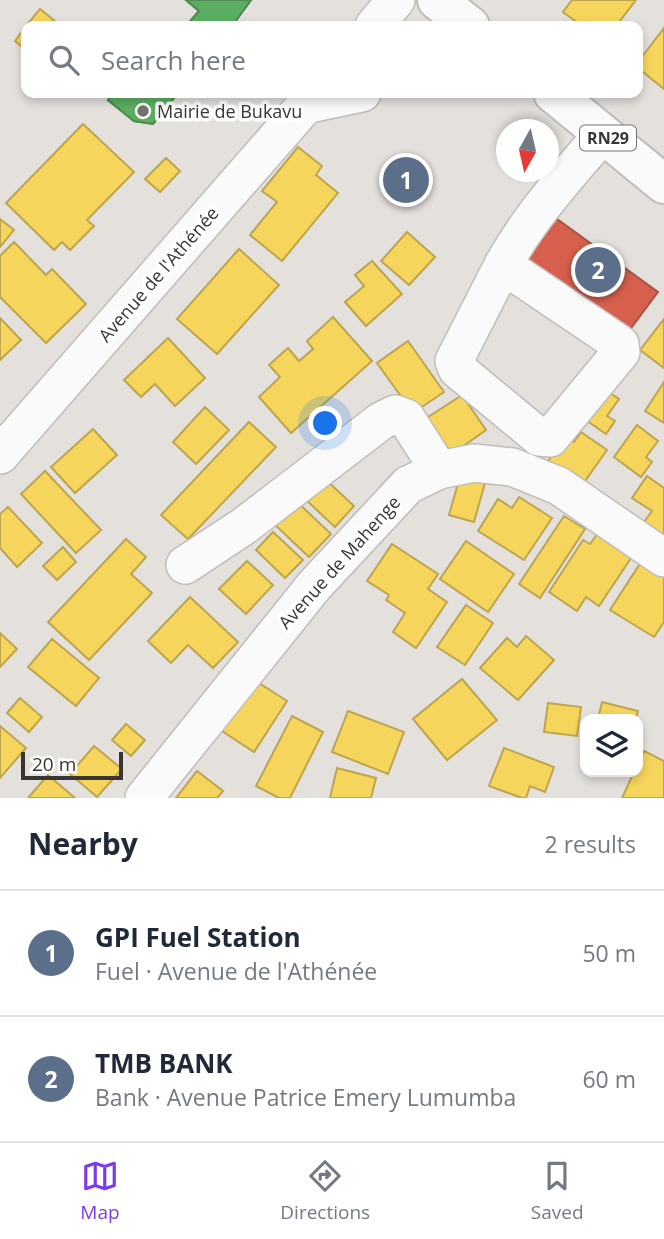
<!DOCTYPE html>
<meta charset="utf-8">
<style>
:root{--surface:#fff;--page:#f2f2f3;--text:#1f2937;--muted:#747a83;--line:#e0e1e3;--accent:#7c3aed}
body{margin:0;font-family:"Open Sans",sans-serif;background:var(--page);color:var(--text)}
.controls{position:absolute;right:21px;bottom:21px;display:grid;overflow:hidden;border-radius:14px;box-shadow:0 4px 10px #0003}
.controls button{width:63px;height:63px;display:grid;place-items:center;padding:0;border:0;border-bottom:2px solid var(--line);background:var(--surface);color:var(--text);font:35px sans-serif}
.compass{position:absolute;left:496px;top:119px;width:63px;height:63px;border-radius:50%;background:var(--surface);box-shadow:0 4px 10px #0003;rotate:188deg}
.scale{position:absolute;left:21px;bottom:18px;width:102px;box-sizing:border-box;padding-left:7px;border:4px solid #393533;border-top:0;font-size:19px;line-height:24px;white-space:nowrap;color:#393533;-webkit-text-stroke:5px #fff;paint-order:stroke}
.you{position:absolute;left:326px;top:424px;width:24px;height:24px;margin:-18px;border:5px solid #fff;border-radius:50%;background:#1a73e8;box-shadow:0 0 0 10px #1a73e833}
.badge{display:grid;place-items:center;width:46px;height:46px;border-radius:50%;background:var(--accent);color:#fff;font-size:23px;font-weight:700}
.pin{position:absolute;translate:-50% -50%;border:4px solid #fff;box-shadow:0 2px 7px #0006}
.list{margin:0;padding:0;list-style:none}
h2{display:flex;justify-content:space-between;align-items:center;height:91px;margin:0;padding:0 28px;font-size:30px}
h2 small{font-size:23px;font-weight:400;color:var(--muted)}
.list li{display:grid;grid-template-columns:46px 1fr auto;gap:21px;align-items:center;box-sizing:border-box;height:126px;padding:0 28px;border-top:2px solid var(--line)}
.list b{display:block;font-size:26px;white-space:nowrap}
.list p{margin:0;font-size:23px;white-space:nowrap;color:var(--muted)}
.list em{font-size:23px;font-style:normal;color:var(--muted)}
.icon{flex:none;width:38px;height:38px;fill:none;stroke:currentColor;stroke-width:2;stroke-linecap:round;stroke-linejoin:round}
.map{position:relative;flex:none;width:664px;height:798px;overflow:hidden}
.search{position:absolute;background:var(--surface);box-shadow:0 4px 10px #0003;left:21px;right:21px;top:21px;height:77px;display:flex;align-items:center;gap:18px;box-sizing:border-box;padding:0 24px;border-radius:14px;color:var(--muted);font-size:26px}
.sheet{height:343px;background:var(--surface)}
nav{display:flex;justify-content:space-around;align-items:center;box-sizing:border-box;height:98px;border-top:2px solid var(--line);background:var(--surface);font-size:19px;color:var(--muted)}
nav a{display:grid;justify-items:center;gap:4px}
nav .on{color:var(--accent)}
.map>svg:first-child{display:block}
</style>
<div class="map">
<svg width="664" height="798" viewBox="0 0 664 798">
<rect width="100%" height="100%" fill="#e4e0dc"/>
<g fill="#f6d55c" stroke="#bda550" stroke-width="2">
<polygon points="572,0 636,0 616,26 582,26 563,12"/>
<polygon points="40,9 61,26 26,26"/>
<polygon points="26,26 26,50 15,41"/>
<polygon points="664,28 664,89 638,68 638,62"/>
<polygon points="83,124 134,172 87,220 94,226 70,250 62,242 54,250 6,203"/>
<polygon points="298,147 322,166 316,175 338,193 282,261 250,235 277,202 262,191"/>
<polygon points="166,158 180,171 160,192 145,179"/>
<polygon points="0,219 14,230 0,247"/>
<polygon points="407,232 435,257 409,285 381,261"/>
<polygon points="14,242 46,275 52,269 86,304 46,343 0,297 0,256"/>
<polygon points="239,249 279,285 217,354 177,319"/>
<polygon points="372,261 402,294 366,326 345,302 364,286 355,275"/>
<polygon points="333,317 372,361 291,433 259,397 280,377 269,365 288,348 299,361 313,349 307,341"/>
<polygon points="0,318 21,340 0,360"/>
<polygon points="664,319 664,368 640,350"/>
<polygon points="168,338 205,378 175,406 155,384 141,397 124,380"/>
<polygon points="408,341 444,392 413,413 377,363"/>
<polygon points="664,382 664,423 645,411"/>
<polygon points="604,389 619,399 607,416 615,421 606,434 583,418"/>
<polygon points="462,395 486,430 445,459 419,423"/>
<polygon points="205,407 229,430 196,464 173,442"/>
<polygon points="249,422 276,447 188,539 161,515"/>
<polygon points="637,425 658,441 646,457 652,462 641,477 614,457"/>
<polygon points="93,429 117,455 75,493 51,467"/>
<polygon points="581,432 607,450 580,488 546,464 565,437 574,442"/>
<polygon points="45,471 101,530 76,553 21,494"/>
<polygon points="460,476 485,483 474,522 449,515"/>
<polygon points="647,476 664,488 664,536 644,522 652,511 632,498"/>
<polygon points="324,478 354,506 335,527 304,498"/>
<polygon points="519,497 552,518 524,560 478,531 498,499 512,508"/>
<polygon points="294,499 331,534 309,557 272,522"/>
<polygon points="8,507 42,543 17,567 0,548 0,514"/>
<polygon points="564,516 585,529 540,598 519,584"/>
<polygon points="273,532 303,560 285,578 256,550"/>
<polygon points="598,533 633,555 599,606 586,597 577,611 549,592 583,540 590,544"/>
<polygon points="126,539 146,557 131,574 152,593 89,660 48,622"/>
<polygon points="466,541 514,574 488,612 440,579"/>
<polygon points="392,544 438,574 428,589 447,602 416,648 393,632 405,613 386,600 389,595 367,581"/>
<polygon points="63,547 76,562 57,580 43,566"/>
<polygon points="645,556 664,569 664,622 654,637 610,610"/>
<polygon points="247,561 273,585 246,614 219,589"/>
<polygon points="190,597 238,642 213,668 188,645 171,663 148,641"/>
<polygon points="466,605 493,623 465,665 437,647"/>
<polygon points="0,633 17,649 0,667"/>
<polygon points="526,636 554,660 518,700 480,668 507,638 517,647"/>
<polygon points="52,639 99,678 76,706 28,667"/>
<polygon points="462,679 497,720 447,760 413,719"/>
<polygon points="256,681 287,701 254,752 216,727"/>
<polygon points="20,698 42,717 29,732 7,713"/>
<polygon points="602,702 638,711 636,719 598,719"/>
<polygon points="548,703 581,707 577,736 544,732"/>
<polygon points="348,711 404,732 388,774 332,752"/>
<polygon points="292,716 323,732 290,798 279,798 256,786"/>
<polygon points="126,724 145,740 131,756 112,740"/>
<polygon points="0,726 26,748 0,778"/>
<polygon points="94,746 122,769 97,797 70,774"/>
<polygon points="504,748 554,767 545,792 530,786 526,798 522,798 489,786"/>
<polygon points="644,751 664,761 664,798 622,798 634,772 638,772 638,765"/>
<polygon points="337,768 376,778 371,798 330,798"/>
<polygon points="197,771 223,791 217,798 176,798"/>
<polygon points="48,775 75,798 28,798"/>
</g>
<polygon fill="#d6604d" stroke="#a75345" stroke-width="2" points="546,211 658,292 622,340 511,259"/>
<g fill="#5aae61" stroke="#508a53" stroke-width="2">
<polygon points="186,0 251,0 232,26 186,26 199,11"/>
<polygon points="186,0 251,0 232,26 186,26 199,11"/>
<polygon points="114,93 178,93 153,124 134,121 108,100"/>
<polygon points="114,93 178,93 153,124 134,121 108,100"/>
</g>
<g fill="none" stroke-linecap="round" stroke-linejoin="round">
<g stroke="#bfbcb9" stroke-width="40">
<g id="minor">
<polyline points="374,26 396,0"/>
<polyline points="305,105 362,93"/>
<polygon points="503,265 620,344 621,352 550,438 539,437 457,369 454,361"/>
<path d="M503,265c27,-49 64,-89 100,-131"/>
<polyline points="0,455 316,93"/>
<polyline points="185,565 244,526 381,421 395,414 406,418 439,470"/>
<polyline points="144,798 314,586 408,485 439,470 474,463 512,467 559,486 664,558"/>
</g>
</g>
<g stroke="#bfbcb9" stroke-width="42">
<g id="primary">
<polyline points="437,0 470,26"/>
<polyline points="553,93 664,184"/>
</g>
</g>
<use href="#minor" stroke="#fbfafa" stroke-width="37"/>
<use href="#primary" stroke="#fbfafa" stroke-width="38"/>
</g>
<circle fill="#75716e" stroke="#fff" stroke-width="2.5" cx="143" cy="111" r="7"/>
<g text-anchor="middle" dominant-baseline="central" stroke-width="7" stroke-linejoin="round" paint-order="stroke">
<rect fill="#fff" stroke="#747270" stroke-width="2" x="580" y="125.5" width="56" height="25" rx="5"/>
<g font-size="16" font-weight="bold" fill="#393533">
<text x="608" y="138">RN29</text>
</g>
<g font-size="18" fill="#393533" stroke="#fff" text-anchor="start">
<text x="157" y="111">Mairie de Bukavu</text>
</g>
<g font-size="18" fill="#393533" stroke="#fff">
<text transform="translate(158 274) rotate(-49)">Avenue de l'Athénée</text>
<text transform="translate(339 562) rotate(-48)">Avenue de Mahenge</text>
</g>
</g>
</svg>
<div class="controls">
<button><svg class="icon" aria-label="layers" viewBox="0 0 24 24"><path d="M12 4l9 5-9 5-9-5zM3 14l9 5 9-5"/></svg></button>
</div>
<svg class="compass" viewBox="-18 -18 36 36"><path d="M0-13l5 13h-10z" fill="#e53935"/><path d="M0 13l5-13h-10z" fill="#747a83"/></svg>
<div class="scale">20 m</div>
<div class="you"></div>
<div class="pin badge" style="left:406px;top:180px;background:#5c6f8a">1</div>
<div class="pin badge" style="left:598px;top:270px;background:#5c6f8a">2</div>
<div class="search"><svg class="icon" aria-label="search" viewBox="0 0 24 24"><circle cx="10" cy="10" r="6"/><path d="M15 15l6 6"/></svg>Search here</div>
</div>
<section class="sheet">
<h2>Nearby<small>2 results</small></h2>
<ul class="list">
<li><span class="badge" style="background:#5c6f8a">1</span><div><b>GPI Fuel Station</b><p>Fuel · Avenue de l'Athénée</p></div><em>50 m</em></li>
<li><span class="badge" style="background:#5c6f8a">2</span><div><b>TMB BANK</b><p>Bank · Avenue Patrice Emery Lumumba</p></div><em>60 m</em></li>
</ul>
</section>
<nav>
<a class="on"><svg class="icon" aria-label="map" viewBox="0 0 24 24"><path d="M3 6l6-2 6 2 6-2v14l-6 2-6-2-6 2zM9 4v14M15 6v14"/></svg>Map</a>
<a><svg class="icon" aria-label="directions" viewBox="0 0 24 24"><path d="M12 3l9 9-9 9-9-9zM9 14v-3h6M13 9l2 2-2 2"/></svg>Directions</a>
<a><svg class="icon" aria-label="saved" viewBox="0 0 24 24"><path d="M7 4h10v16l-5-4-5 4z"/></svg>Saved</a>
</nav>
